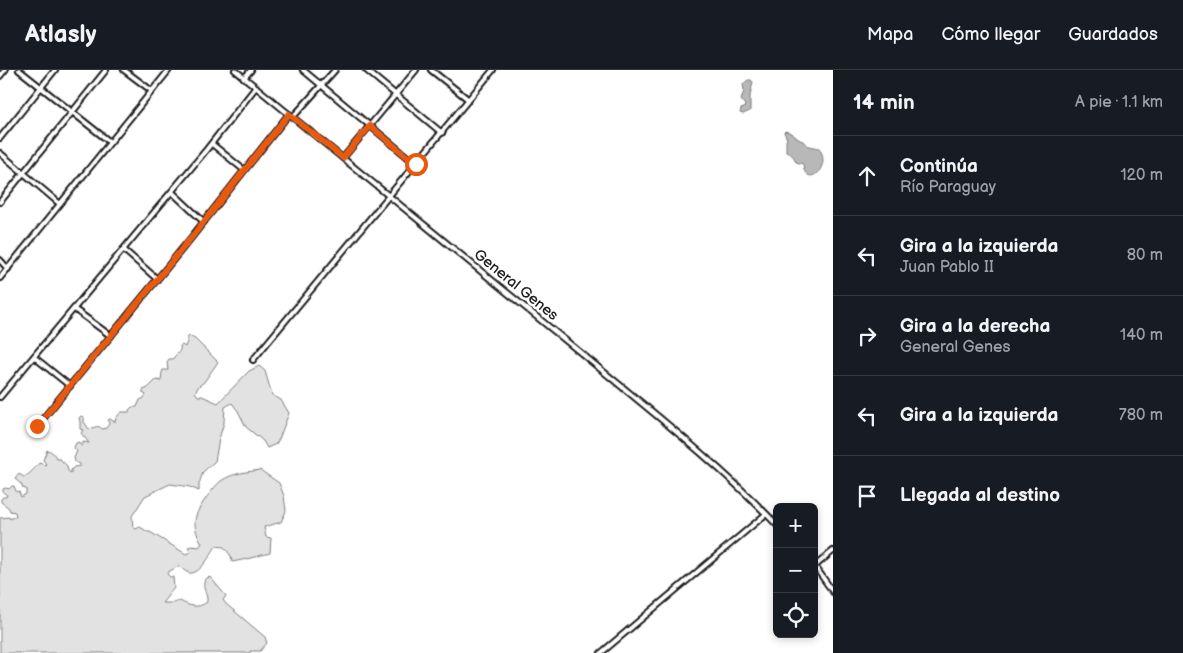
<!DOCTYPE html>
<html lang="es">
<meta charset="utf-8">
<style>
:root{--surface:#171b24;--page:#242831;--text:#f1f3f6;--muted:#9ea1a6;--line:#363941}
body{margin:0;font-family:"Balsamiq Sans",sans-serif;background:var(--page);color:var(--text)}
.controls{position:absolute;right:15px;bottom:15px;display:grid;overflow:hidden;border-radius:8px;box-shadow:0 2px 8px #0003}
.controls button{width:45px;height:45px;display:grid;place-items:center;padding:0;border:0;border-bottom:1px solid var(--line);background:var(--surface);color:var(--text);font:25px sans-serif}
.stop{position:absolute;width:15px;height:15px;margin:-11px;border:4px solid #ea580c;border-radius:50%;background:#fff}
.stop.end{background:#ea580c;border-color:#fff;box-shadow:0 1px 5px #0008}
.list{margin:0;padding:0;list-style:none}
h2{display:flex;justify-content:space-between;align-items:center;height:65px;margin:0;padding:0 20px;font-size:21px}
h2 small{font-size:16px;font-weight:400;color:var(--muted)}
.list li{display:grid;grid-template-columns:32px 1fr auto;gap:15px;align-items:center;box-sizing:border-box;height:80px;padding:0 20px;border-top:1px solid var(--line)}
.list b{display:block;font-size:19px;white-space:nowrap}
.list p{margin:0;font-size:16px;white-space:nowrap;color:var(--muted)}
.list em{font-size:16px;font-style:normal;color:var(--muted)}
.icon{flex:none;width:28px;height:28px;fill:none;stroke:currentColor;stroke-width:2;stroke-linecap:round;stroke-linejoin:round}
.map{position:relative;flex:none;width:833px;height:583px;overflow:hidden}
header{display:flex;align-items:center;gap:30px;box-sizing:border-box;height:70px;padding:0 25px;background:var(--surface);border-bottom:1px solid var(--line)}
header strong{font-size:24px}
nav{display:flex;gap:28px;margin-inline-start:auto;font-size:18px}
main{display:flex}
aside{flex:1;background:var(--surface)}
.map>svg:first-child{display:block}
</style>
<header>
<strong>Atlasly</strong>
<nav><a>Mapa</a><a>Cómo llegar</a><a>Guardados</a></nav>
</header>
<main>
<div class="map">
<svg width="833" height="583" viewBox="0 0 833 583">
<rect width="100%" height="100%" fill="#fff"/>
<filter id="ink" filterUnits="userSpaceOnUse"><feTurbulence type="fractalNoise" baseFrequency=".02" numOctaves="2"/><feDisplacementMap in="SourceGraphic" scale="10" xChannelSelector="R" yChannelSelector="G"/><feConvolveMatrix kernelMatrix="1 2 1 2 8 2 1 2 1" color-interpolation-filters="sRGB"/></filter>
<g filter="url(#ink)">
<path fill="#e2e2e2" stroke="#7f7f7f" d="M189,266l6,3 23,23 -14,20 -5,4 -4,6 3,4h4l16,7 31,-32 10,-5 6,5 7,24 9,5 8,13 -10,26 -3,5 -9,4 -4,-7 -17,-14 -8,-16 -6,-8 -7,4 -1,15 -5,17 -4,22 -12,11 -4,12v7l-9,-4 -20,-3 -25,12 -13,20 1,11 3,2 4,-2 8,5h2l36,22 5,-2 -3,-5 4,-1 7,1 3,-4c-5,-8 -9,-17 -6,-27 2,-8 18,-30 25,-35 11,-8 26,-9 39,-11l19,13 5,13 2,15 -5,11 -17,5 2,10 5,1 -1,15c-13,3 -25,7 -38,9l-1,-6 -7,-9 -8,-1c-5,8 -16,29 -27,27 -4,-1 -7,-5 -10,-7l-11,6 -1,2 3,3h3l1,11 -12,15h10l8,-2c9,5 18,8 27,1 1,-9 -6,-13 -2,-23l5,-2 16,19 -3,4 3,4 39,33 2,6 -7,8h-10v2h-250v-135l9,-1 1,2 3,-2h3l-1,-5 -5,-1 -1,-3 -8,-6v-3l2,-2h3l1,-2 -4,-3v-3l3,-1 3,1 3,-3h2l2,5 3,1 2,5 5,-3v-5l-3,-1 -2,-4 -6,-5 4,-5 5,3c5,-2 12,-10 15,-14l6,2 1,-1 -3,-4 4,-10c5,1 8,5 10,9h3l7,7 1,5 3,2v-3l3,-3 6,-1v-2l-5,-2 -1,-4 3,-7 -3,-3 2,-5 3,-1 2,4 2,-1v-3l6,1 -8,-10 2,-3 -3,-1v-7l-1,-4 2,-2 3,1v5l5,7c6,-1 9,-5 13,0l4,-1 3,-4 -1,-4 2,-1 5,3 1,-4 5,-6h9l-1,-2 3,-3h5l3,-7 4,-2 2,-3 -3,-2v-3l5,-2 8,-8 5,1 1,-9 1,-2h5l-1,-8 2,-3h4c2,-5 9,-7 7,-13l2,-1 3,2 2,-5v-4z"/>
<g fill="#b8b8b8" stroke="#7a7a7a">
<polygon points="748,10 751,10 753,12 750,26 750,41 743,44 740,43 741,39 744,38 745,35 741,30 744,21 743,14"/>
<path d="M785,61c8,1 12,9 18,10 4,6 9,5 16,7 14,20 -14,42 -16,16l-7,-2c-2,-6 -5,-8 -10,-11v-10l1,-2 -3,-7z"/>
</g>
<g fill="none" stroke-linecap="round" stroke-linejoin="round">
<g stroke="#1c1c1c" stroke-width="8">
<g id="minor">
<polyline points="19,0 110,72"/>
<polyline points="124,0 152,21"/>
<path d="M235,0c115,95 231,188 346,283 66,55 136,109 196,172"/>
<polyline points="303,0 416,94"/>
<polyline points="366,0 442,63"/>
<polyline points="431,0 469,30"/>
<polyline points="0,6 5,0"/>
<polyline points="244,8 251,0"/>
<polyline points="293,47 335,0"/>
<polyline points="0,68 55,0"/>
<polyline points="212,74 244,100"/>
<polyline points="0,83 60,134"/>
<polyline points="343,88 416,0"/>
<polyline points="172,122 204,152"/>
<polyline points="0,132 106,0"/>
<polyline points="124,180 157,209"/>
<polyline points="0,190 8,199"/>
<polyline points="0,208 169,0"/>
<polyline points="74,239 111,266"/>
<polyline points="34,287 70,316"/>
<polyline points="253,290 493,0"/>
<polyline points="0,327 207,79 256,17"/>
<polyline points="37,356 191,168 289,44"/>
<polyline points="814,495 833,522"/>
<polyline points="815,496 833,481"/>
<polyline points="601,583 766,444"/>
</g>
</g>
<use href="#minor" stroke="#fff" stroke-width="4"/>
</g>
</g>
<g fill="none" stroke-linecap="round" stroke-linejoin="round" filter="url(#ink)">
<polyline stroke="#ea580c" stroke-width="6" points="37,356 191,168 289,44 343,88 370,56 416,94"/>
</g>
<g text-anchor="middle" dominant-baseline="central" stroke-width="5" stroke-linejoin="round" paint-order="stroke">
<g font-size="15" fill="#1c1c1c" stroke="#fff">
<text transform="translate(516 215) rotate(39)">General Genes</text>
</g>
</g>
</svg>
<div class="controls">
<button>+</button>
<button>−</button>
<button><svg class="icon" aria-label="locate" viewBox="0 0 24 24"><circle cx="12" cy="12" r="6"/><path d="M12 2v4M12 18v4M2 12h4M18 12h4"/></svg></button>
</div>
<div class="stop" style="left:416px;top:94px"></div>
<div class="stop end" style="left:37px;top:356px"></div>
</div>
<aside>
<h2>14 min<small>A pie · 1.1 km</small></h2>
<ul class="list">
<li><svg class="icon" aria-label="ahead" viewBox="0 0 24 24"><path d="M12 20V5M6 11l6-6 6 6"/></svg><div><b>Continúa</b><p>Río Paraguay</p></div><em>120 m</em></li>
<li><svg class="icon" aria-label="left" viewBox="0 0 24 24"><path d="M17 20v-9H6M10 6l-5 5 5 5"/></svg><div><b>Gira a la izquierda</b><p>Juan Pablo II</p></div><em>80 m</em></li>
<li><svg class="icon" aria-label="right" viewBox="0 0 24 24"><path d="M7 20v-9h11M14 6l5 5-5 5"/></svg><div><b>Gira a la derecha</b><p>General Genes</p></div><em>140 m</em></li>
<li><svg class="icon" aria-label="left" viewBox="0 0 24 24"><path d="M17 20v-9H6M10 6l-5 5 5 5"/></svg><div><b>Gira a la izquierda</b></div><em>780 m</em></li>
<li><svg class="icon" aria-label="arrive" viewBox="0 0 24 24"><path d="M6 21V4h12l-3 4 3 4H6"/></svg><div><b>Llegada al destino</b></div></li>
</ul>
</aside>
</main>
